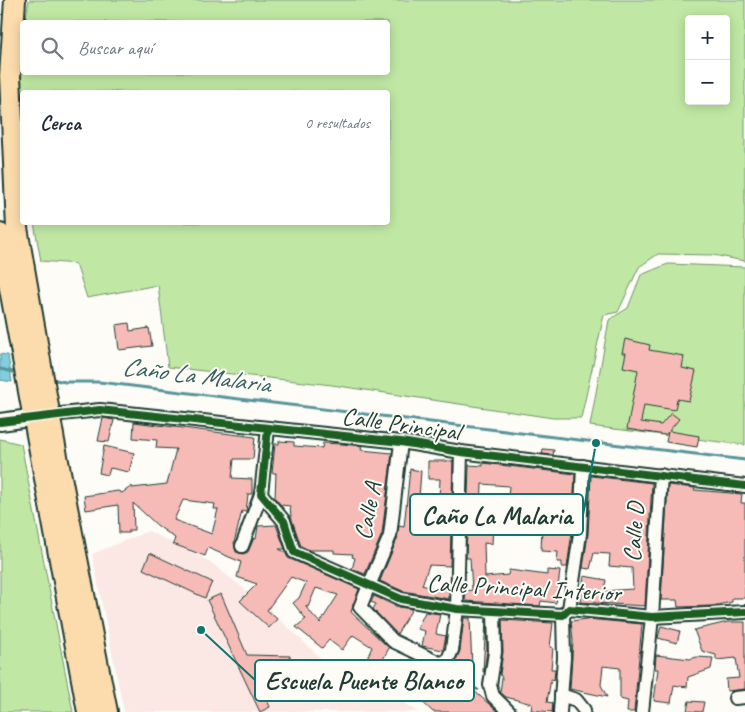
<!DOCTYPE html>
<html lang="es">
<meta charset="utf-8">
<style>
:root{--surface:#fff;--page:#f6f6f7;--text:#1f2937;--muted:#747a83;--line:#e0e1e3}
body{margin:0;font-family:Caveat,sans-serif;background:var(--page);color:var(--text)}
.controls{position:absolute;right:15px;top:15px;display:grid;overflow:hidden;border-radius:5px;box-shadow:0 2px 12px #0003}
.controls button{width:45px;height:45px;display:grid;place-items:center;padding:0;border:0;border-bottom:1px solid var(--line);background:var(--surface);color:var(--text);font:25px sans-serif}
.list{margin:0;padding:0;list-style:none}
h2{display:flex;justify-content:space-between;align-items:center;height:65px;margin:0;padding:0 20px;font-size:21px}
h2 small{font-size:16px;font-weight:400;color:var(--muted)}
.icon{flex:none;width:28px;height:28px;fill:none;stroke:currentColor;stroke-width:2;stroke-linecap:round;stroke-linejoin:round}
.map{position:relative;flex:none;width:745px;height:712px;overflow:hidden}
.search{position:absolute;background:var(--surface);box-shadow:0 2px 12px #0003;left:20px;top:20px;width:370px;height:55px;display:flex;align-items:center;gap:12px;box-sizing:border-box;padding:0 18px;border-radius:5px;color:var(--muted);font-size:19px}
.panel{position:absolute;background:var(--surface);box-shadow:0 2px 12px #0003;left:20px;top:90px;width:370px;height:135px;border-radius:5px}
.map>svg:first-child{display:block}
</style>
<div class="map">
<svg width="745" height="712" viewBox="0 0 745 712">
<rect width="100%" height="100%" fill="#fdfcf7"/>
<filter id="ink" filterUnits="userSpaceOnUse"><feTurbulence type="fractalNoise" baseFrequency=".02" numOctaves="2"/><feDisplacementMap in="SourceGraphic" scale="10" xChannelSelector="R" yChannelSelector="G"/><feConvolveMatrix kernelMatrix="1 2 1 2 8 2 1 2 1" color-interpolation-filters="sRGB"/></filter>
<g filter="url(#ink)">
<polygon fill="#fbe8e4" points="148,531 209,561 267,607 332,669 396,697 418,712 124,712 92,554"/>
<g fill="#c0e8a4" stroke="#70926c" fill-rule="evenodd">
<path d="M29,0h716v261l-32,-6 -55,-1 -19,13 -21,45 -14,3 -23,103h-28l-221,-33 -164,-18 -10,-82 -71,13 -11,-34 -35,-3 -7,-38 354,-1v-130h-366v73l-4,-96 4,-30v33h366v-50h-363zM689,19h37v82h-37z"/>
<polygon points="668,264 745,267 745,445 590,426 609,320 628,308 641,275"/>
<polygon points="0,439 21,444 73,712 0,712"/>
</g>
<polygon fill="#80cede" stroke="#59949a" points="0,354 8,355 12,382 0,380"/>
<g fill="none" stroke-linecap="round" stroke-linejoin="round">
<g stroke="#59949a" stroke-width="3">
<polyline points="0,369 18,373"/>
<polyline points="51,379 65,382 99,382 745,460"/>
</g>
</g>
<g fill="#f7bbb7" stroke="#1f3d34" fill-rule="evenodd">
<polygon points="129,323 130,331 149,328 152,346 119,350 116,325"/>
<polygon points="625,339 650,345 649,350 684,356 682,368 696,371 689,401 677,399 675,410 644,405 641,422 661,425 671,413 679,419 669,431 699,436 697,447 666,442 668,432 665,435 627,429 638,370 623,367 626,353 622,353"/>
<polygon points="103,418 114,420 109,442 98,441"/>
<path d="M134,422l121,15 -2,22h-19l-2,19 20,1v15h-4l-2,18 -4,-1 -8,32 2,9 7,2 5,-2 6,-14 2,1 2,-13 18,-1 9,24h-6l6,3 3,6 71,31 -8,23 38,36 -10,19 16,8 7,-15 11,6 2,-5 21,9 7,2 3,-2 6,3v-2l27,19 -7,-1 26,23h-65l-22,-21 -2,4 -34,-17 -2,5 -14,-7 13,-29 -19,-12 -11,15 -13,-10 -7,8 -26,-21 10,-8 -13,-16 6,-5 7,-15 -15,-6 -24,33 10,9 -8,9 -29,-27 17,-17 -20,-7 4,-15 -33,-14 -3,8 -32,-12 2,-6 -17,-12 -25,-23 1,27h-5v3h-10l-1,-28 -32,5 -2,-14 34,-5 4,2 10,-7v2l35,-4 9,-35 -20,-1 1,-8 -24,-2zM183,500l32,4 -1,5h4l-6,25 -38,-14zM316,588l22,7 -18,28 -15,-17 3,1z"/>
<polygon points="279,441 294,442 294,446 322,448 323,443 342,444 362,446 361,450 392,453 382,534 365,574 352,569 355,558 352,557 353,554 334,553 334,550 309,550 301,546 291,517 290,506 281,505 275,498 276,473 272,473 275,444 279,444"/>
<polygon points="104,446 134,453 129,472 110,468 108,475 99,473"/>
<polygon points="543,449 554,450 553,455 542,454"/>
<polygon points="428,461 453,461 450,566 429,565 422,585 442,591 443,586 449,586 449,599 403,591 380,581 397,539 399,526 404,527 410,469 421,471 419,498 439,500 440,479 428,479"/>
<path d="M483,463l92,11 -3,59 -5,34h-5v-5h-5l1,-10 -17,-1 1,-23 -49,-4 -1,20 -8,-1 1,34 23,-2 1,-5 38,5v-5l13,1 -4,32 -15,-2 -1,5 -75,-5 1,-10 6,-1 -2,-32h-4l3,-93 14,1zM482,484l27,2 -2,22 -26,-1z"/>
<polygon points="591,476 652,483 645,606 580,602 584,576 606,580 604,591 633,589 632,568 609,566 610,554 594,553 590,569 583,568 588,534"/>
<polygon points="668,485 695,488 694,490 742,494 741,503 745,503 745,598 732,598 732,602 712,606 678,607 677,600 661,600"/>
<polygon points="150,553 212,582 205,598 143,569"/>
<polygon points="221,594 247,655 290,656 289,672 276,671 283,687 265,695 270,707 260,712 207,600"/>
<polygon points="374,596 398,607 412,609 397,634 373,609 376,604 371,602"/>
<polygon points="425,612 440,614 436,634 446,636 443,650 422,646 425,631 417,629"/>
<polygon points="464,618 470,618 472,670 453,667 460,651"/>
<polygon points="486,619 487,651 484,672 483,672"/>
<polygon points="587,619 642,624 634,712 627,712 628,701 620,699 620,668 603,666 601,685 607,697 570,689 573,641 571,621"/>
<polygon points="502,620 553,623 550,647 553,648 551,669 555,669 554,680 551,679 547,702 553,703 552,712 531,710 532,704 506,697 500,692 502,678 500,674 503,652"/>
<polygon points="728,622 745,622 745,689 727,691 726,679 739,678 736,658 716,660 716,655 702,651 694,630"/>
<polygon points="661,626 680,631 677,643 658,638"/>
<polygon points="656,655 690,659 697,657 713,658 711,669 688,677 687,687 674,685 671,703 654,701 658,669 655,669"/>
<polygon points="689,701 704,702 702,712 687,711"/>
</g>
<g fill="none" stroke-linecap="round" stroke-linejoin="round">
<g stroke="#1f3d34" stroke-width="16">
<g id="minor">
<polyline points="51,415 100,410 401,442 461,452 745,486"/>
<polyline points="268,429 261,494 284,521 294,552 401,599 457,609 563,615 569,609 652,617 745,612"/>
<polyline points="401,442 390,536 360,607 393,641 439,663 447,661 452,650 457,609 461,452"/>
<polyline points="242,546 261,494"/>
<polyline points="569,609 580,534 583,466"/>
<polyline points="494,612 495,652 490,685 493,696 509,712"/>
<polyline points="561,695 576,700 584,710"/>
<polyline points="735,698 745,697"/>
<polyline points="560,712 564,658 563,615"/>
<polyline points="642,712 652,617 661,475"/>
</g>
</g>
<g stroke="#1f3d34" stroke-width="20">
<polyline id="tertiary" points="0,422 45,416"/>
</g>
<g stroke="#1f3d34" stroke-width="24">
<g id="primary">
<polyline points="15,0 10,76 17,228 54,441 107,712"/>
<polyline points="0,234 88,712"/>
</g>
</g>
<use href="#minor" stroke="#fdfcf7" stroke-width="12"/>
<use href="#tertiary" stroke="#fdfcf7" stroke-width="16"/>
<use href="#primary" stroke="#fcdcac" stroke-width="20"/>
<g stroke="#fdfcf7" stroke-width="11">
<g id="cycleway">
<polyline points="0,422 100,410 401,442 461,452 745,486"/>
<polyline points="268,429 261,494 284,521 294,552 401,599 457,609 563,615 569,609 652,617 745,612"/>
</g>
</g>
<use href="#cycleway" stroke="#1b5e20" stroke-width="8"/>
</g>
</g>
<g text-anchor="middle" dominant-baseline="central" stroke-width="4" stroke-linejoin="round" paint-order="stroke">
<g font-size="25" fill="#1f3d34" stroke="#fdfcf7">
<text transform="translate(401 424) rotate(8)">Calle Principal</text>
<text transform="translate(368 511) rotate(-79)">Calle A</text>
<text transform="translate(634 532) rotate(-86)">Calle D</text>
<text transform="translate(524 588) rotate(3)">Calle Principal Interior</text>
</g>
<g font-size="26" font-style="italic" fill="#37615e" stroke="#fdfcf7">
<text transform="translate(196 375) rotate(7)">Caño La Malaria</text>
</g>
</g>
<path fill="none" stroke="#0f766e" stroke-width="2" d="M596 443L583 515M201 630L255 680"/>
<g fill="#0f766e" stroke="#fdfcf7" stroke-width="2">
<circle cx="596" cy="443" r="5"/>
<circle cx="201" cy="630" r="5"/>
</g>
<g fill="#fdfcf7" stroke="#0f766e" stroke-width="2">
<rect x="410" y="494" width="173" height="41" rx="5"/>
<rect x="255" y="660" width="219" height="41" rx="5"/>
</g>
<g font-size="26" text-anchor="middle" font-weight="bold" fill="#1f3d34">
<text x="497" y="524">Caño La Malaria</text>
<text x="364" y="689">Escuela Puente Blanco</text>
</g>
</svg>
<div class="controls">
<button>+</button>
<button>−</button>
</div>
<div class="search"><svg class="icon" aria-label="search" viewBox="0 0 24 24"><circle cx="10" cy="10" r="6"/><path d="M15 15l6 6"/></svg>Buscar aquí</div>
<section class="panel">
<h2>Cerca<small>0 resultados</small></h2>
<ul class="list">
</ul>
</section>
</div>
